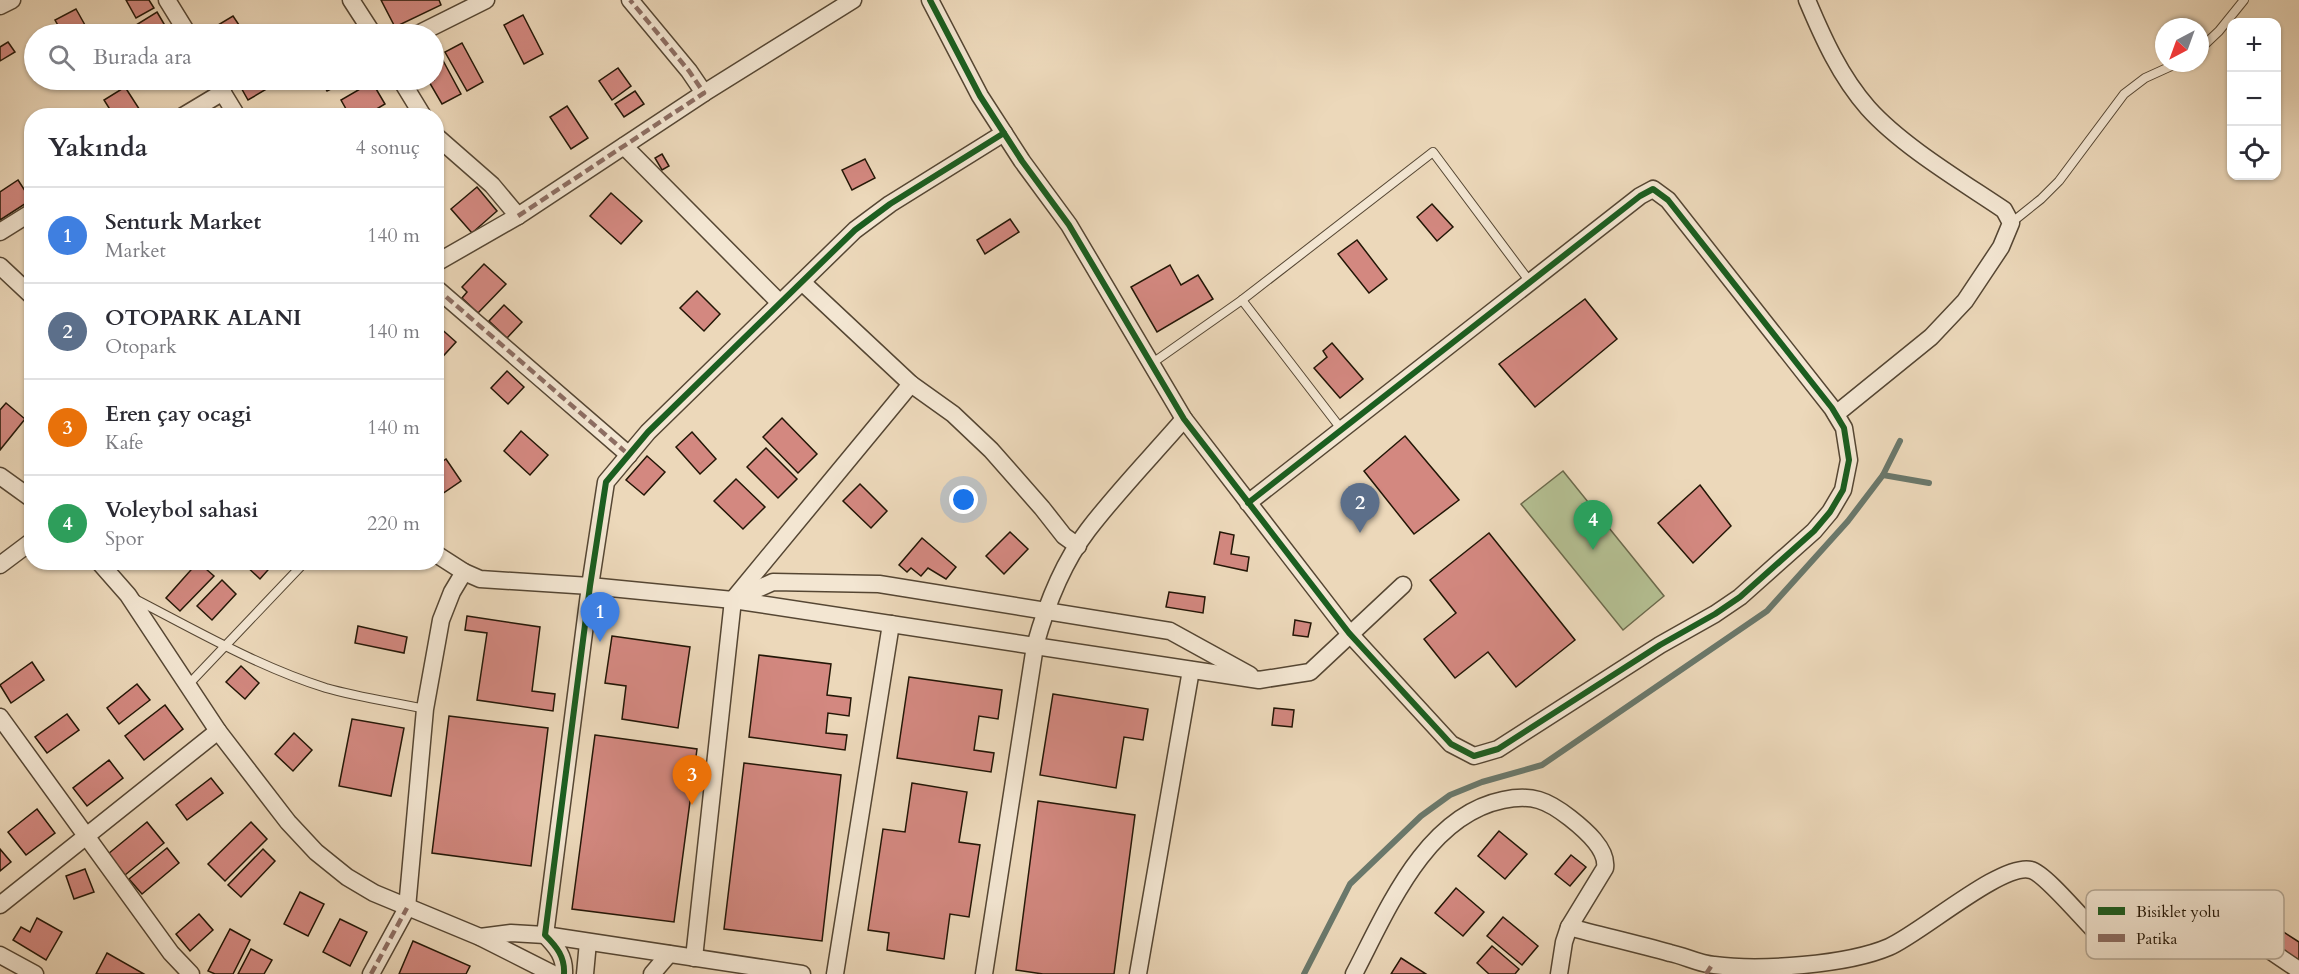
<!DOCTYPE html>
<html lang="tr">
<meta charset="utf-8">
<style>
:root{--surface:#fff;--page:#f7f7f7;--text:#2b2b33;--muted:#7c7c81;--line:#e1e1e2;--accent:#8f2418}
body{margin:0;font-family:Cardo,serif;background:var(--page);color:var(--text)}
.controls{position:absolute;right:18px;top:18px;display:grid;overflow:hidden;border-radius:12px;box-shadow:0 2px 4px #0004}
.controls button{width:54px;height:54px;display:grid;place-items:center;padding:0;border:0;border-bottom:2px solid var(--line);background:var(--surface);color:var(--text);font:30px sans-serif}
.compass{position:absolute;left:2155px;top:18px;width:54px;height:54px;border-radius:50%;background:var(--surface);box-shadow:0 2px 4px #0004;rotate:221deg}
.you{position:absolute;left:964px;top:500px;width:21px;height:21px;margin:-15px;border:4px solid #fff;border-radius:50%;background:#1a73e8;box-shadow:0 0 0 9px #1a73e833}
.badge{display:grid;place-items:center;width:39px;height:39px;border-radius:50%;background:var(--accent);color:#fff;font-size:20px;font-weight:700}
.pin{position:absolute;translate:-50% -50px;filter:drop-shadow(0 2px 3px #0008)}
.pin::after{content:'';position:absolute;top:32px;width:21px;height:18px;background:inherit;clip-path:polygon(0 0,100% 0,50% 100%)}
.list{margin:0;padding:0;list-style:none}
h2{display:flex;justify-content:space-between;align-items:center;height:78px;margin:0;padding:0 24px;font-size:26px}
h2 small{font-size:20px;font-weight:400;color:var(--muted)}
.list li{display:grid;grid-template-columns:39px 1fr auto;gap:18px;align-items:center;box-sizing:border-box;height:96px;padding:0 24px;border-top:2px solid var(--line)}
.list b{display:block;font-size:22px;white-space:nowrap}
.list p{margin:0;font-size:20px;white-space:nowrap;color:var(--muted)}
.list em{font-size:20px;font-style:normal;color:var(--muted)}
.icon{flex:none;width:33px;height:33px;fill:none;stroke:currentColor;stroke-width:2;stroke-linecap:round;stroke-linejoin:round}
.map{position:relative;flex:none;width:2299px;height:974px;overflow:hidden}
.search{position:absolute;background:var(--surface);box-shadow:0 2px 4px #0004;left:24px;top:24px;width:420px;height:66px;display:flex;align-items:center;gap:15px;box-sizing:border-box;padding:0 21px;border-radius:33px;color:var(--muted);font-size:22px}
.panel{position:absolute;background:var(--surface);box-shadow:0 2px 4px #0004;left:24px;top:108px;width:420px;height:462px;border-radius:24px}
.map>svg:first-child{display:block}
</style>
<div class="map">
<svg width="2299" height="974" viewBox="0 0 2299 974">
<rect width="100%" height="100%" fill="#ecd8ba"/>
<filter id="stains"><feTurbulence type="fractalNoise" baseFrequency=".00333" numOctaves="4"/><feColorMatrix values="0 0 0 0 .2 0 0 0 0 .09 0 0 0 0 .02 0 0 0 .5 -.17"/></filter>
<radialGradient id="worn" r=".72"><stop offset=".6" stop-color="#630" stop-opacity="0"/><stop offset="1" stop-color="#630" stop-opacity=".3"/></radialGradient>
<polygon fill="#b4bf92" stroke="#6c6a4c" stroke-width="1.5" points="1563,471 1664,596 1623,630 1521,504"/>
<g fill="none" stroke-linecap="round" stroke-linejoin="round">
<g stroke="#6a786b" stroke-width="6">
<polyline points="1883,475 1929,483"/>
<polyline points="1304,974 1350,884 1421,816 1450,795 1482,782 1542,765 1767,611 1848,521 1883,475 1900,441"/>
</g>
</g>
<g fill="#d38880" stroke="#231606" stroke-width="1.5">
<polygon points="126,0 149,0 154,8 136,18"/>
<polygon points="381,0 439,0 441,5 395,27"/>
<polygon points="76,9 90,34 63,34 55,20"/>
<polygon points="157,12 170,34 131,34 128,30"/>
<polygon points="523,15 543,54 524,64 504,25"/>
<polygon points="233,16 245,34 203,34"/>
<polygon points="8,42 15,52 0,61 0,47"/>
<polygon points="462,43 483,82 467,91 445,52"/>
<polygon points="440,55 461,94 442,104 428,80 434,80 434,58"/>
<polygon points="618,68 631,86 612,100 599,81"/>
<polygon points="246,80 273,80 275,84 248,100 239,84"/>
<polygon points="321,80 349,80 327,91"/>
<polygon points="372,82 385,104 365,116 350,116 341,100"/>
<polygon points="125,87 143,115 148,112 151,116 114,116 104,100"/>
<polygon points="635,91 644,104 624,117 615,104"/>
<polygon points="567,106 588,138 571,149 550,117"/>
<polygon points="662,154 669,166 662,170 655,158"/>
<polygon points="865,159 875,178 852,190 842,170"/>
<polygon points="18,180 31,200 0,220 0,192"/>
<polygon points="477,187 497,211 472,233 451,209"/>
<polygon points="611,193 642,221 621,244 590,216"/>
<polygon points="1432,204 1453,227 1437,241 1417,217"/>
<polygon points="1010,219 1019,232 985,254 977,240"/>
<polygon points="1357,240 1387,279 1369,293 1338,254"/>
<polygon points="484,264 506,284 478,313 462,298 467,292 462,287"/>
<polygon points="1170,265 1181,285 1198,275 1213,299 1157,332 1131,287"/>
<polygon points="697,291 720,314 704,331 680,308"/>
<polygon points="1585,299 1617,339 1535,407 1499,364"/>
<polygon points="504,305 522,322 507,338 489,321"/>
<polygon points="438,326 456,342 436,364 436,329"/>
<polygon points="1332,343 1363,379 1340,398 1314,368 1327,357 1323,351"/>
<polygon points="507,371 524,387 508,404 491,388"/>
<polygon points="6,403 25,419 0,450 0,410"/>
<polygon points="782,418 817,454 798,473 763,437"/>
<polygon points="521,431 548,455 530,475 504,451"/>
<polygon points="692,432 716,459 700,474 676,447"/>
<polygon points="1405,436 1459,500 1414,534 1364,471"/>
<polygon points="766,448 797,479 778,498 747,467"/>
<polygon points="647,456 665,472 644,495 626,480"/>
<polygon points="446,459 461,481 436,498 436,466"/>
<polygon points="736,479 765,507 743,529 714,501"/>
<polygon points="860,484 887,511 871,528 843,501"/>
<polygon points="1700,485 1731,526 1693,563 1658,523"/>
<polygon points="1010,532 1028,549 1004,574 986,556"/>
<polygon points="1220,532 1234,535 1231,554 1249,557 1247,571 1214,564"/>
<polygon points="1489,533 1575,640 1516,687 1488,652 1455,678 1424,639 1456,613 1430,580"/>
<polygon points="922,538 956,567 946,579 928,568 921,576 911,568 907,572 899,565"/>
<polygon points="198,562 214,576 180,611 166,598"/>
<polygon points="242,562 275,562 260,579"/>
<polygon points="222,580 236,594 212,620 197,606"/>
<polygon points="1169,592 1205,597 1203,613 1166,607"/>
<polygon points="467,616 540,627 532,691 555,694 553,711 477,700 487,633 465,630"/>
<polygon points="1295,620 1311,623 1308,637 1293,635"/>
<polygon points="358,626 407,637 404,653 355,643"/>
<polygon points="612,636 690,647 678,728 622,719 626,686 605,683"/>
<polygon points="759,655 831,664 827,695 851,698 849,716 828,713 826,733 847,735 845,750 749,737"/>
<polygon points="32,662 44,680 11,703 0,685"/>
<polygon points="241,666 259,683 245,699 226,682"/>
<polygon points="909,677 1002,690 998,719 979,716 974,750 994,753 991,772 897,758"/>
<polygon points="137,684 150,700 119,724 107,708"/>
<polygon points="1053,694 1148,709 1143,740 1124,737 1116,788 1040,775"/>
<polygon points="165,705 183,729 144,760 125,736"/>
<polygon points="1274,708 1294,710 1292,727 1272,725"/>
<polygon points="67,714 79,730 47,753 35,737"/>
<polygon points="449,716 548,728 531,866 432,853"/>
<polygon points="352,719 404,728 391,796 339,786"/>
<polygon points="294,733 312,750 293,771 275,754"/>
<polygon points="595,735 697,749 674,922 572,909"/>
<polygon points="109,760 123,778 87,806 73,788"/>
<polygon points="744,763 841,775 822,941 724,929"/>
<polygon points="211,778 223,793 187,820 176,805"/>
<polygon points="912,783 967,792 959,842 980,845 969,917 950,914 944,959 887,950 889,933 868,930 883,829 905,832"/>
<polygon points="1038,801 1135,815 1114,974 1043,974 1016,970"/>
<polygon points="37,809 55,833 26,855 8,832"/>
<polygon points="147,822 164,843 125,875 108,854"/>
<polygon points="251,822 267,839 225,881 208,864"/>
<polygon points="1499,831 1527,854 1505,879 1478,856"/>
<polygon points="167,848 179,863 142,894 129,879"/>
<polygon points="0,849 11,862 0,871"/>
<polygon points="263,849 275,861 241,897 228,885"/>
<polygon points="1571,855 1586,867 1570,886 1555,874"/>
<polygon points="85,869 94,892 74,899 66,876"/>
<polygon points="1456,888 1484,912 1463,936 1435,913"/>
<polygon points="300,892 324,904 308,936 284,924"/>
<polygon points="2231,898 2299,942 2299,963 2222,912"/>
<polygon points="199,914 213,930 190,951 176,934"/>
<polygon points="1503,917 1538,946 1522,965 1487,936"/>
<polygon points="37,918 62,932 46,960 13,940 21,927 30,932"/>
<polygon points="340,919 367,932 350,966 323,952"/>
<polygon points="230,929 250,940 233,974 215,974 208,971"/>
<polygon points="413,941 470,966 466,974 399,974"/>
<polygon points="1492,946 1519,969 1515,974 1489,974 1477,963"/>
<polygon points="251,949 272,960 264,974 238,974"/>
<polygon points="107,953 144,974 96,974"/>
<polygon points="1401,958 1426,974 1391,974"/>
</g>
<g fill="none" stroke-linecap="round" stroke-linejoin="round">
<g stroke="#554633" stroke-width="10">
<g id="service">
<polyline points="2200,49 2219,31 2244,0"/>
<polyline points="2011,223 2041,199 2059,181 2124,94 2145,78 2178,63"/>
<polyline points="1242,300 1342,430"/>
<polyline points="1151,364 1242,300 1433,152 1530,282"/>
<path d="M135,599c62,32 124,68 191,89 32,9 66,14 99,21"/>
<polyline points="188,685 305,562"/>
</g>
</g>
<g stroke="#554633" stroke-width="19">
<g id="minor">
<polyline points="167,0 188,34"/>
<polyline points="351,0 373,34"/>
<polyline points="930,0 980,96 1022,161 1069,225 1184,419 1349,633 1451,744 1474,756 1498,749 1660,645 1715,614 1740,597 1814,531 1830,512 1843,490 1849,460 1844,428 1832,408 1668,200 1653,189 1640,196 1248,503"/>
<path d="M1807,0c16,38 33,76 61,108 34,38 93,73 136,102l7,13 -10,24 -36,54 -34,36 -95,77"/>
<polyline points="0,6 12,0"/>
<polyline points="418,34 486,0"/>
<polyline points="215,80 237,116"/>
<polyline points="401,80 423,116"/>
<polyline points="704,93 853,0"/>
<polyline points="183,116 223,92"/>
<polyline points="436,136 492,185 518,216 436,263"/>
<polyline points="624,146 780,303"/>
<polyline points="518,216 704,93 689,71 630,0"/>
<polyline points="0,232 32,212"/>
<polyline points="0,266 32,296"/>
<polyline points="802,282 911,384 953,414 991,450 1042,508 1064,536 1078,546"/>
<polyline points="436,288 629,455"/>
<polyline points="0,476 32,499"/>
<polyline points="436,554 464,572 480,579 590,586 733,600 1259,680 1310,672 1403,585"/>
<polyline points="99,562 128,595 218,731 288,822 316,852 347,877 374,893 480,937 553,974"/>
<polyline points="0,565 32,541"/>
<polyline points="735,597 911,384"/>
<polyline points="733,600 773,582 879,584 1170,631 1250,675"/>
<polyline points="0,717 171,953 191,974"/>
<polyline points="0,905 218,731"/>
<path d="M1569,927c34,9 68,17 101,26 15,3 29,11 44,12 46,6 133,0 175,-18 31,-13 113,-85 142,-77 16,4 61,61 78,75 21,4 30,-12 48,-22 49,-26 102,22 142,47"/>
<polyline points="480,937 511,933 545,935 802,974"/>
<polyline points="0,955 35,974"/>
<polyline points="694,958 733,600"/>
<polyline points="371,974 407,908 425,709 441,620 452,592 464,572"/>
<path d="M564,974c1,-17 -7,-27 -19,-39l45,-349 16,-104 42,-50 207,-202 35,-26 114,-71"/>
<polyline points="585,974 588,942"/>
<polyline points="652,974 669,954"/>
<polyline points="835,974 891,624"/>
<path d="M984,974l51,-328c11,-40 27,-82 53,-116 29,-38 64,-74 96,-111"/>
<polyline points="1138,974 1191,670"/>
<path d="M1354,974c33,-63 71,-158 149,-174 29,-6 44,0 67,18 14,11 38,31 35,50l-36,59 -5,15 -5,32"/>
</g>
</g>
<use href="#service" stroke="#f3e6d2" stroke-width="8"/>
<use href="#minor" stroke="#f3e6d2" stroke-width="16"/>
<g stroke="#8d6e63" stroke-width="4.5" stroke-dasharray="9 4.5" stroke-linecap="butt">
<polyline points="518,216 704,93 689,71 630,0"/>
<polyline points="436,288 629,455"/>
<polyline points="371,974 407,908"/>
<polyline points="1706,974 1712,965"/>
</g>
<g stroke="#f3e6d2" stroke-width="10">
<g id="cycleway">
<polyline points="930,0 980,96 1022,161 1069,225 1184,419 1349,633 1451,744 1474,756 1498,749 1660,645 1715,614 1740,597 1814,531 1830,512 1843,490 1849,460 1844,428 1832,408 1668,200 1653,189 1640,196 1248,503"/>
<path d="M564,974c1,-17 -7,-27 -19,-39l45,-349 16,-104 42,-50 207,-202 35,-26 114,-71"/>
</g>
</g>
<use href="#cycleway" stroke="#1b5e20" stroke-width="6"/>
</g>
<rect x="2086" y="890" width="198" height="69" rx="9" fill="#f3e6d2" stroke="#b5a895" stroke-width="1.5"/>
<rect x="2098" y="907" width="27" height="8" fill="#1b5e20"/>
<rect x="2098" y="934" width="27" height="8" fill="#8d6e63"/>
<g font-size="16" fill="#231606">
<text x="2136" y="917">Bisiklet yolu</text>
<text x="2136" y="944">Patika</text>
</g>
<rect width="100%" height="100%" filter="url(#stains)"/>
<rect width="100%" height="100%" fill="url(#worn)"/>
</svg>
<div class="controls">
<button>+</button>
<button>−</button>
<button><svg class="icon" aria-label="locate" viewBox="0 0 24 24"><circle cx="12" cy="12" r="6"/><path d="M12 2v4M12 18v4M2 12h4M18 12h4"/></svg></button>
</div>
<svg class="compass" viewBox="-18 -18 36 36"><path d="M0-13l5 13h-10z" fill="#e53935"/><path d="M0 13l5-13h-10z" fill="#7c7c81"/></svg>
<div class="you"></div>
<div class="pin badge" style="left:600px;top:642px;background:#3f7fe0">1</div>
<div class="pin badge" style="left:1360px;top:533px;background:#5c6f8a">2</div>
<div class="pin badge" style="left:692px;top:805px;background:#e8710a">3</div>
<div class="pin badge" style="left:1593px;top:550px;background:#2e9e5b">4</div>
<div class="search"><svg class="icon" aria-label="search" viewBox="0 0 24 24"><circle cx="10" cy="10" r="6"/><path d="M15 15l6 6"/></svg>Burada ara</div>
<section class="panel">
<h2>Yakında<small>4 sonuç</small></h2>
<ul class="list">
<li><span class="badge" style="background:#3f7fe0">1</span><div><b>Senturk Market</b><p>Market</p></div><em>140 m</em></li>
<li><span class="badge" style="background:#5c6f8a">2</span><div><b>OTOPARK ALANI</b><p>Otopark</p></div><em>140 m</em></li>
<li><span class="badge" style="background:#e8710a">3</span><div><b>Eren çay ocagi</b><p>Kafe</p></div><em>140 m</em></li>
<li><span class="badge" style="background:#2e9e5b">4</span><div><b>Voleybol sahasi</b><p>Spor</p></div><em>220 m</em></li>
</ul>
</section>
</div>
